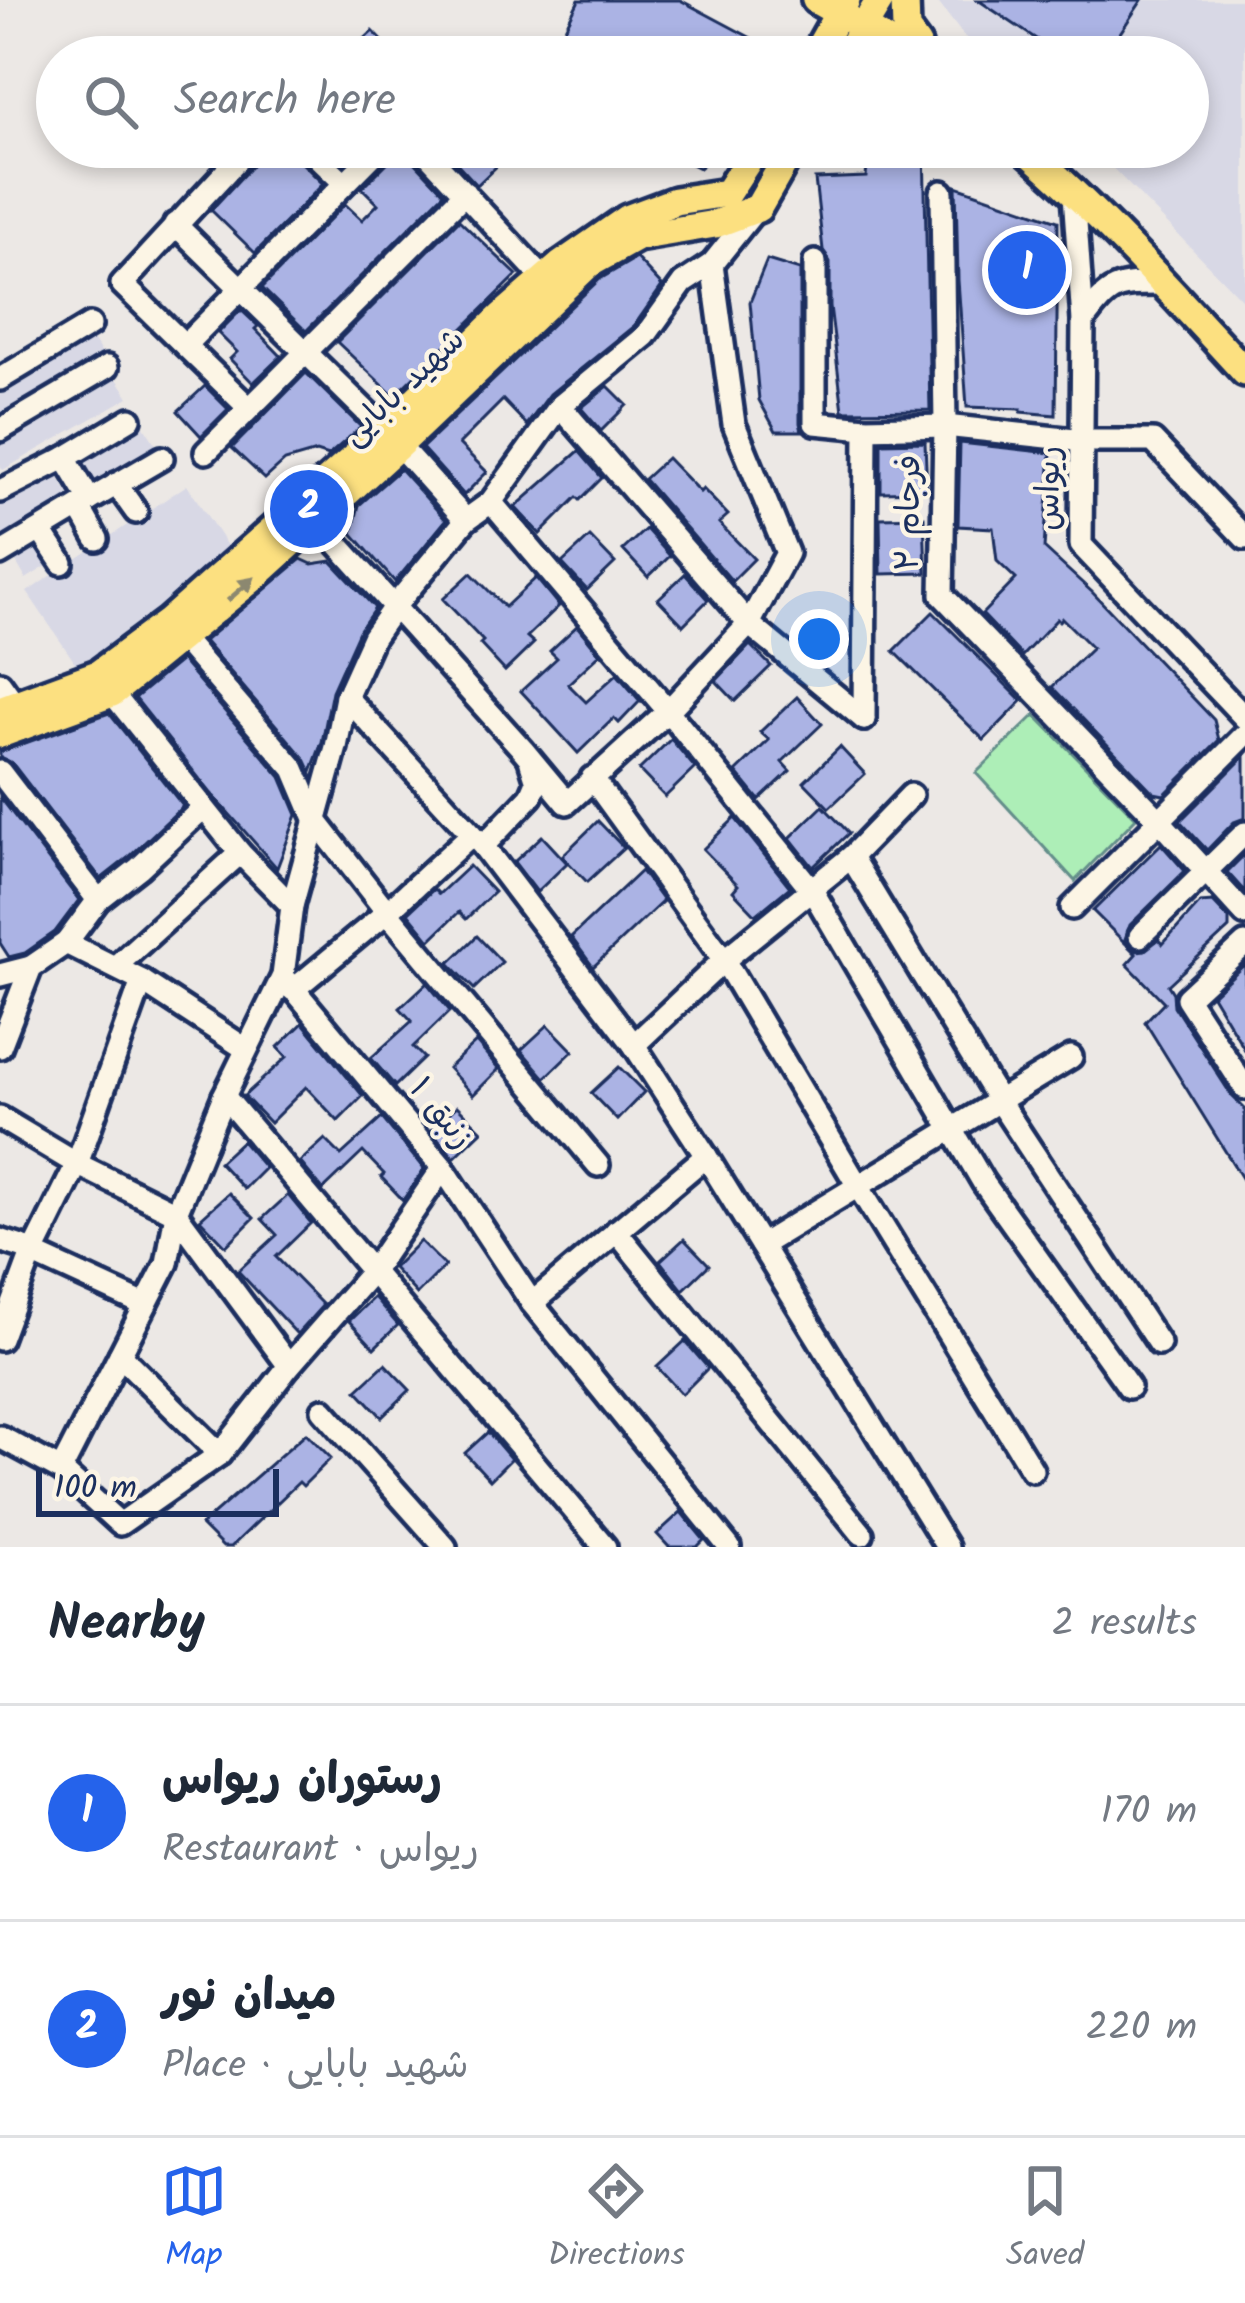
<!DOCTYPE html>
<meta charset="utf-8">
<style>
:root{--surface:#fff;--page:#f6f6f7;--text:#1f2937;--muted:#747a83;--line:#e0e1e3;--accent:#2563eb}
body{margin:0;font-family:Kalam,"Playpen Sans Arabic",sans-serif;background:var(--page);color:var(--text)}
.scale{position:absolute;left:36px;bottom:30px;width:243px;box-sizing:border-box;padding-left:12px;border:6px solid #1b2f5e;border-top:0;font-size:33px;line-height:42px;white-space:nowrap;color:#1b2f5e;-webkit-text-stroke:9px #fcf5e5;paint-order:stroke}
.you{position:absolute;left:819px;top:639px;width:42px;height:42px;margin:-30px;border:9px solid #fff;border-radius:50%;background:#1a73e8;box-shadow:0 0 0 18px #1a73e833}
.badge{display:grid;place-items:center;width:78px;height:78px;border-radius:50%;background:var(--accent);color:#fff;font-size:39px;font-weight:700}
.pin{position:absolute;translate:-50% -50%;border:6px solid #fff;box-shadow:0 3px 12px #0006}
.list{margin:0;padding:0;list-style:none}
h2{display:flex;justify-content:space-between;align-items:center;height:156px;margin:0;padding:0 48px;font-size:51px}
h2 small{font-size:39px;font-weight:400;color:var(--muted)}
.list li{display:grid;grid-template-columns:78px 1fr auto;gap:36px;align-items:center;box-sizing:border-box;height:216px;padding:0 48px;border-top:3px solid var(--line)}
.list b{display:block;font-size:45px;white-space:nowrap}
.list p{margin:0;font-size:39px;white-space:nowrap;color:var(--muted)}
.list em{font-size:39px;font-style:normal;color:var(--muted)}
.icon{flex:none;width:66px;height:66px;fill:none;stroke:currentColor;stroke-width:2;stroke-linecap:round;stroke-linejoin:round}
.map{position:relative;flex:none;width:1245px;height:1547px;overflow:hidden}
.search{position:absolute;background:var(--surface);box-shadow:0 6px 18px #0003;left:36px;right:36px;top:36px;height:132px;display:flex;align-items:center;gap:30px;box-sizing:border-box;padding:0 42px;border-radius:66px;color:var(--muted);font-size:45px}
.sheet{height:588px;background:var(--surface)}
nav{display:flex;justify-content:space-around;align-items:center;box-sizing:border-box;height:168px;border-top:3px solid var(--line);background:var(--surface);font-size:33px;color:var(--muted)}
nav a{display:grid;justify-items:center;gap:6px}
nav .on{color:var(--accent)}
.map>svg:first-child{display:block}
</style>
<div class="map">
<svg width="1245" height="1547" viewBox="0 0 1245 1547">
<rect width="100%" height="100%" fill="#ece8e5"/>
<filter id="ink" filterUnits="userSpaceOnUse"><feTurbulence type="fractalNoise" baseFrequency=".00833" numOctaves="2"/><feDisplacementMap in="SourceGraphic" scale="24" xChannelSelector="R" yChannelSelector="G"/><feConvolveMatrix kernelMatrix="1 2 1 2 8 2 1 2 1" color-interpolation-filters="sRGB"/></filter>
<g filter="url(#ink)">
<g fill="#d8d8e5">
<polygon points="936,0 1245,0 1245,303 1092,147 1188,147 1188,57 987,57 967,40"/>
<polygon points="89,333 106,360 0,422 0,384"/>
<polygon points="112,371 129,397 3,470 0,465 0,438"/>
<polygon points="138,417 160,451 100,490 80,455"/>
<polygon points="53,468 71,499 0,543 0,500"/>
<polygon points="187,485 229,549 148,625 78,667 27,592"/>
<polygon points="39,538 53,562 26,579 12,555"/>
</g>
<polygon fill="#adeeb7" stroke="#648e8a" stroke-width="3" points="1035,715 1136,818 1075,881 976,773"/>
<g fill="#abb3e4" stroke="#1b2f5e" stroke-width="3">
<polygon points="579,0 680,0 787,57 578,57 557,44"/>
<polygon points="978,0 1142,0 1104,57 1063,57"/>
<polygon points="373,31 398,57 345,57"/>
<polygon points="265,147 286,147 323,184 255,253 211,210 260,157"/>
<polygon points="396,147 406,147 410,157 444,193 306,331 262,288 345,204 362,220 378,204 362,188 392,158"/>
<polygon points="442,147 485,147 500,163 477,185"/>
<polygon points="658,147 724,147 699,168"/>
<polygon points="869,147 924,147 930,410 843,411 830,306 830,262 823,250 815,179 866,177"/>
<polygon points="956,186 1058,221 1056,415 1021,412 1021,409 967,407 958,280"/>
<polygon points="459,220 517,275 394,396 337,342"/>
<polygon points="636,258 662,286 634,326 550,394 527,425 503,400 459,444 487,472 464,495 422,448 600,279"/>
<polygon points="767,260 800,270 800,423 802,431 776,431 759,400 750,302"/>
<polygon points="241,310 258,326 255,329 281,356 253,383 230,359 237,352 218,333"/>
<polygon points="306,373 361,427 328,456 316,452 285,461 265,479 232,448"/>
<polygon points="205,386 228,409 201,436 178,411"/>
<polygon points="608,386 627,405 601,431 581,408"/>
<polygon points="925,442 927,491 881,492 881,443"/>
<polygon points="960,443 1051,453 1044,548 1092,592 1214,720 1219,740 1164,795 1154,793 1052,687 1092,648 1062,618 1059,621 1057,619 1022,656 982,614 1016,579 997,561 993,528 958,526"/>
<polygon points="579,451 602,478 580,500 577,497 540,534 515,507"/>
<polygon points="667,458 700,492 703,489 728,515 719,523 754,559 732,581 644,479"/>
<polygon points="400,469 446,520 395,582 352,533 359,505"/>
<polygon points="924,517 926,573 881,574 880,518"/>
<polygon points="646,529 670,556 648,577 623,550"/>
<polygon points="590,537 615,563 587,590 562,563"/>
<polygon points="301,559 312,564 331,561 375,608 359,631 332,691 322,742 311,772 305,759 204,641"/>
<polygon points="471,573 505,607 536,578 559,606 527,637 534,643 505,671 480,644 483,641 443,599"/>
<polygon points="685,574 708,600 683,625 658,599"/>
<polygon points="933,612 1022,701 984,740 894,651"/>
<polygon points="577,626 600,654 568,684 586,702 617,674 640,701 619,723 614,718 578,753 521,691 557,658 550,651"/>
<polygon points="750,645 771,666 735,701 716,681"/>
<polygon points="181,660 281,777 297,815 277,868 210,792 135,698"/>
<polygon points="797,697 822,724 782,762 790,771 759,800 736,772 769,740 760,732"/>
<polygon points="109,713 183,806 129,857 101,879 12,763 0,757 0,752"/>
<polygon points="671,739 695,768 665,797 639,770"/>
<polygon points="840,747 865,774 829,808 804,782"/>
<polygon points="1245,756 1245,818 1234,822 1207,850 1180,821"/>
<polygon points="0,797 79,900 55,932 25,953 9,957 0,943"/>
<polygon points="823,806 849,833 813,867 790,838"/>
<polygon points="735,818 790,887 756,915 733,891 738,885 703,849"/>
<polygon points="598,821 624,848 587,882 562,856"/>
<polygon points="542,836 567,863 537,892 514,862"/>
<polygon points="1161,844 1185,871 1130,925 1125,939 1130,947 1137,951 1145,950 1159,939 1163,944 1200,903 1213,902 1229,919 1229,928 1168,985 1173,993 1174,1006 1232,1096 1245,1109 1245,1183 1145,1022 1164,1002 1127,964 1136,954 1093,911"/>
<polygon points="1245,854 1245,892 1227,872"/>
<polygon points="469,866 494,892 466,919 459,912 430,940 408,913 434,889 439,894"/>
<polygon points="641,871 663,901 593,967 571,937"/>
<polygon points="477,936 502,962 474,989 449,963"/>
<polygon points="1245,964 1245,1050 1212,995"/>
<polygon points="427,983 450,1011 413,1047 424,1058 395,1086 371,1058 412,1021 400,1008"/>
<polygon points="303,1023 363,1096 338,1121 306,1087 270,1123 244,1096 287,1057 278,1047"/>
<polygon points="548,1025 573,1051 545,1078 521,1050"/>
<polygon points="476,1042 499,1069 473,1095 448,1068"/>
<polygon points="619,1067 644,1092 617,1120 591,1093"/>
<polygon points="457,1106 482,1131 454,1158 431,1130"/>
<polygon points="382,1118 424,1169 403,1200 381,1177 384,1174 363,1152 323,1190 300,1162 325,1139 341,1155"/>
<polygon points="242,1141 265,1168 244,1189 219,1162"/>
<polygon points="229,1193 254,1218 226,1246 200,1219"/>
<polygon points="288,1195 311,1223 276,1257 323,1305 297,1334 238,1271 277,1235 262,1219"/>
<polygon points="684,1239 709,1265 683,1290 660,1261"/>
<polygon points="420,1241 445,1266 417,1294 393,1268"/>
<polygon points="374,1297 398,1325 374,1348 349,1321"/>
<polygon points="685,1341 708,1368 682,1394 657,1367"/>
<polygon points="385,1364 410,1390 382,1417 357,1390"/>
<polygon points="488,1432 511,1459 490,1480 465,1453"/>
<polygon points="306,1433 331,1458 303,1486 299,1482 231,1547 223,1547 201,1525"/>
<polygon points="681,1512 704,1540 697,1547 669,1547 657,1534"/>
</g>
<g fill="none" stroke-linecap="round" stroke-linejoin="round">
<g stroke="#1b2f5e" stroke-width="30">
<g id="minor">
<polyline points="249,147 122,284 249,408"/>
<polyline points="307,147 338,177"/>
<polyline points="421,147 544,279"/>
<polyline points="942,192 945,426 942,595 1159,820 1245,914"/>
<polyline points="1074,194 1083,321 1081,545 1245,718"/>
<polyline points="175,224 385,430 466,520"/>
<polyline points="815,262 815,423 866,428 945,426 1084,441 1153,441 1245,538"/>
<polyline points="712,264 734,424 787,553 749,624 668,711 812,890 983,1182 1129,1387"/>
<path d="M1083,321c28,-38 33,-37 80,-37"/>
<polyline points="185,345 381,147"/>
<polyline points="0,379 90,325"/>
<polyline points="560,406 749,624 864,719"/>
<polyline points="0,430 107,367"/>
<polyline points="206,452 465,193"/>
<polyline points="116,484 136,512"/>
<polyline points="0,491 65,458 130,419"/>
<polyline points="90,500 162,458"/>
<polyline points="79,507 97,539"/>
<polyline points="316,520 523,750 567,803 668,711 491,502"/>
<polyline points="41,531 62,563"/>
<polyline points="0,554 90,500 65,458"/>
<polyline points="172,627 294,769 316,821 387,912 598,1165"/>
<polyline points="0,683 22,714"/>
<polyline points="105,684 240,853 292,906"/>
<polyline points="346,697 483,846 634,1045 706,1156 947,1547"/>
<polyline points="864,719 866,428"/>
<polyline points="0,772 98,900"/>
<polyline points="592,778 724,960 858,1186 1032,1470"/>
<polyline points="483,846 531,796 537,782 531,763"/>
<polyline points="851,857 999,1101 1159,1344"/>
<polyline points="1072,908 1245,735"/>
<polyline points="1140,936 1245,833"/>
<polyline points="66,943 142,981 246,1049"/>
<polyline points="1245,944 1187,998 1245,1088"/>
<polyline points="115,967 240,853"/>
<polyline points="0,975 31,967"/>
<polyline points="283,976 443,1168 532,1303 729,1547"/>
<polyline points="293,990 387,912 472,834"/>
<polyline points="634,1045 724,960 851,857 911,795"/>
<polyline points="0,1047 31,967 66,943 98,900 139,868 203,808"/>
<polyline points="224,1096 605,1547"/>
<polyline points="0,1118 77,1164 176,1213 289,1366"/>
<polyline points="616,1231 862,1534"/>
<polyline points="0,1240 34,1251 32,1253 145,1305"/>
<polyline points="761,1245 1071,1057"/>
<polyline points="34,1251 77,1164 142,981"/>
<polyline points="532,1303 706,1156"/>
<polyline points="0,1339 32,1253"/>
<polyline points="120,1355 220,1454"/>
<polyline points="323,1410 445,1547"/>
<polyline points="0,1437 61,1470 120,1524 220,1454 289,1366 373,1270 443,1168"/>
<polyline points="61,1470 167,1263 176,1213 224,1096 283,976 292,906 336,747 346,697 373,637 394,607 466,520 491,502 560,406 645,336 683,283 712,264 756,209"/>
</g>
</g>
<g stroke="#1b2f5e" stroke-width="36">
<g id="major">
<polyline points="816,0 872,32 909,57"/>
<polyline points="905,0 906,30 917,45"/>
<polyline points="814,57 846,0"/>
<polyline points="845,57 880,0"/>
<path d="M1023,147c80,68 151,148 222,225"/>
<polyline points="0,710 98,674 168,622 385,430 502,316 562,264 627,219 675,201 727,193 757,147"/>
<polyline points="0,734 112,693 252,579 399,445 589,264 637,237 715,224 758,208 793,147"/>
</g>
</g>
<use href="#minor" stroke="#fcf5e5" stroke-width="21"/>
<use href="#major" stroke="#fce080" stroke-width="27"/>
</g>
<defs><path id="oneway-solid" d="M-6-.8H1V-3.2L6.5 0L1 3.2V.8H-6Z" transform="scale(3)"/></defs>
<use fill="#8c886f" href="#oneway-solid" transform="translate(241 589) rotate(-41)"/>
</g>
<g text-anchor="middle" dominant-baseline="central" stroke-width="9" stroke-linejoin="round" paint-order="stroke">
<g font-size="33" fill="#1b2f5e" stroke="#fcf5e5">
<text transform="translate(404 388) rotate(-43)">شهید بابایی</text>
<text transform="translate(1050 488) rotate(-89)">ریواس</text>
<text transform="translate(910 513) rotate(-89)">فرجام ۲</text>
<text transform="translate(440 1114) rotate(51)">زنبق ۱</text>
</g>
</g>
</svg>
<div class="scale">100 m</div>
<div class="you"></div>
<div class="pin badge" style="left:1027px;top:270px">1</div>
<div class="pin badge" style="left:309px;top:509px">2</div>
<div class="search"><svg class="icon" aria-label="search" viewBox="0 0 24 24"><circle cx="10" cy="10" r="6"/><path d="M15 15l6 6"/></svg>Search here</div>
</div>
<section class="sheet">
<h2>Nearby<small>2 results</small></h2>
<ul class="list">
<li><span class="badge">1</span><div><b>رستوران ریواس</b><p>Restaurant · ریواس</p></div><em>170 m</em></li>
<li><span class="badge">2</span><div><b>میدان نور</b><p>Place · شهید بابایی</p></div><em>220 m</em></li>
</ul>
</section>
<nav>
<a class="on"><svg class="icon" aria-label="map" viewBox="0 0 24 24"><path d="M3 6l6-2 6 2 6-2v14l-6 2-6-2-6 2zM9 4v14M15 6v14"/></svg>Map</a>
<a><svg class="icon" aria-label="directions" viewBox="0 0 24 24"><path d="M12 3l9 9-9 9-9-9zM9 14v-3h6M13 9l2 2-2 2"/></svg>Directions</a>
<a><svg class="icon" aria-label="saved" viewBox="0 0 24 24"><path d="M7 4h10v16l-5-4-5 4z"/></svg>Saved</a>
</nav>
